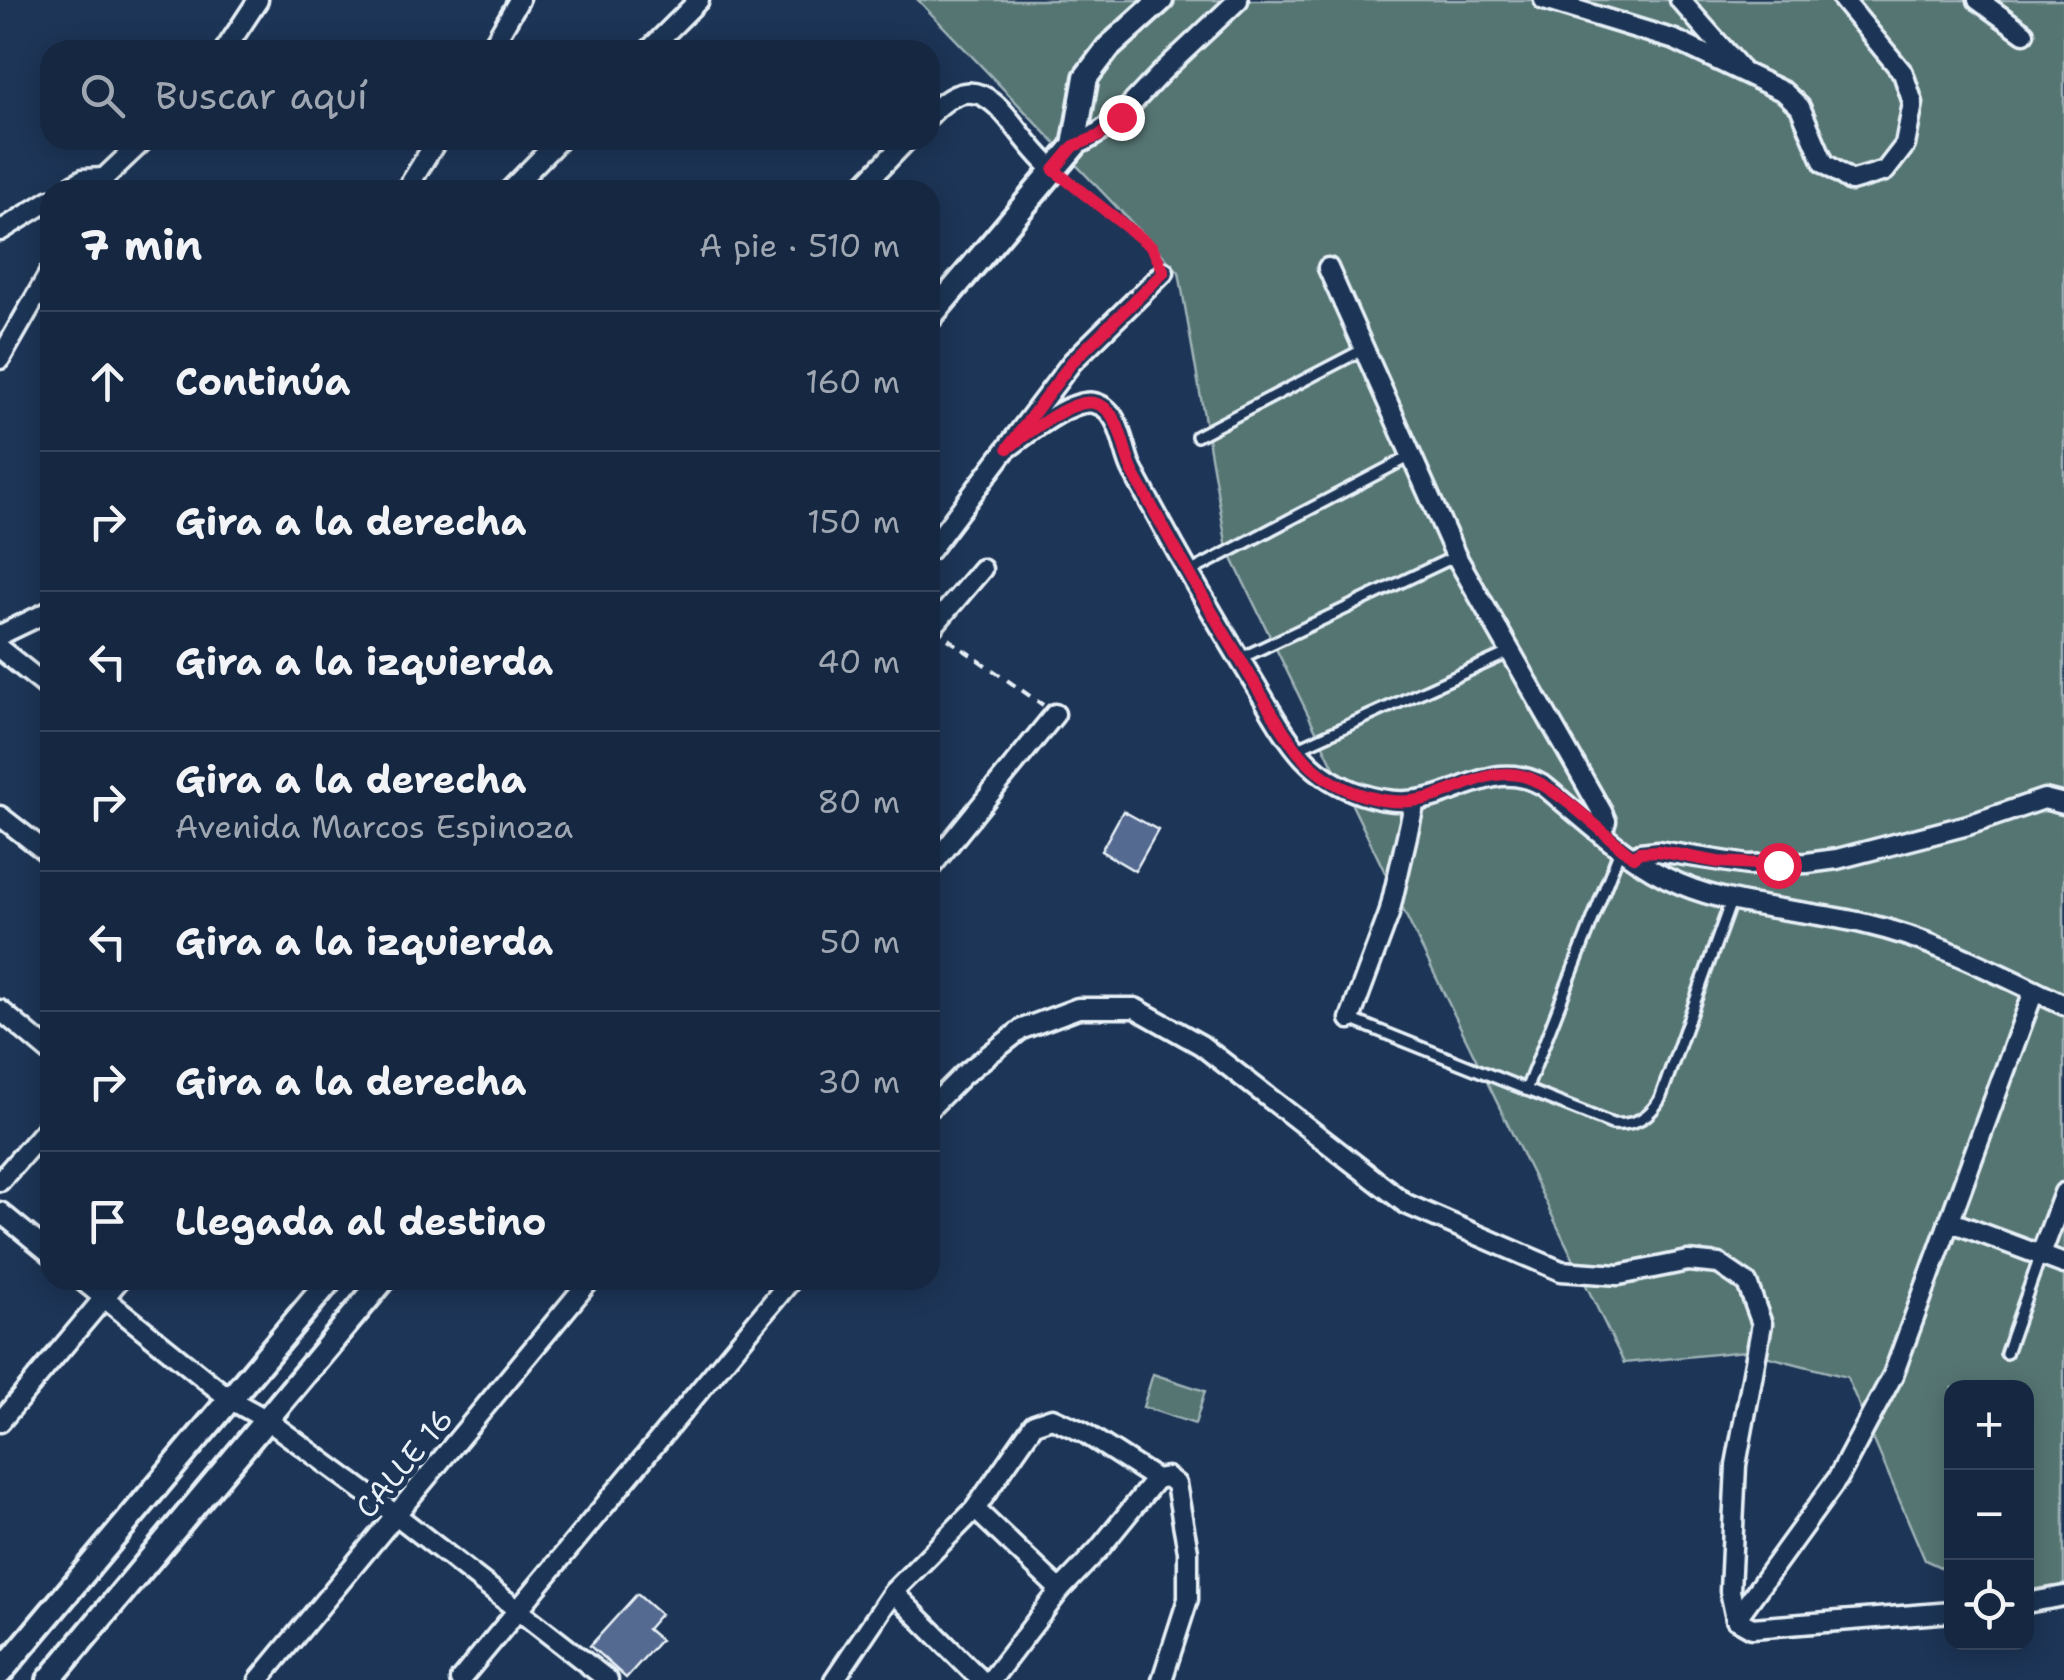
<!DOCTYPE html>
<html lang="es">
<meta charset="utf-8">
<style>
:root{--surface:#162841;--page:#23344c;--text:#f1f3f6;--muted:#9ea6b1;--line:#35445a}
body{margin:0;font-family:"Shantell Sans",sans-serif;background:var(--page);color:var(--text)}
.controls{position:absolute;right:30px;bottom:30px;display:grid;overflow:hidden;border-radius:20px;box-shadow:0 5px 25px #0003}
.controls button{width:90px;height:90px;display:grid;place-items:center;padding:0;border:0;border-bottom:2px solid var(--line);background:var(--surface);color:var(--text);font:50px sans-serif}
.stop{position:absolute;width:30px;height:30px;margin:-22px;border:8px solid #e11d48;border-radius:50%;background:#fff}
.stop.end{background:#e11d48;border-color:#fff;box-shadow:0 2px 10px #0008}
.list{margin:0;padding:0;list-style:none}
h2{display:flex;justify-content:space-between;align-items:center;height:130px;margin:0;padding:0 40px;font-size:42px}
h2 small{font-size:32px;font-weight:400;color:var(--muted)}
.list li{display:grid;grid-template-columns:65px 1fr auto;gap:30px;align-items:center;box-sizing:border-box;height:140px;padding:0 40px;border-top:2px solid var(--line)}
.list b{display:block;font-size:38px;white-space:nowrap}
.list p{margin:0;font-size:32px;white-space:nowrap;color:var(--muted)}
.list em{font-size:32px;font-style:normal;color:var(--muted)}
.icon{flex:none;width:55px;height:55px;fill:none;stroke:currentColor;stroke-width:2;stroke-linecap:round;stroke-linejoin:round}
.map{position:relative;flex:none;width:2064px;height:1680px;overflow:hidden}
.search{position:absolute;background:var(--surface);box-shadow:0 5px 25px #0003;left:40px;top:40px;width:900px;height:110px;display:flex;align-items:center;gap:25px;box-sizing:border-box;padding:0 35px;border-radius:30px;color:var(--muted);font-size:38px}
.panel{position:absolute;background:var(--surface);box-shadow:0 5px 25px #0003;left:40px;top:180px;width:900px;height:1110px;border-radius:30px}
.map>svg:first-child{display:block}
</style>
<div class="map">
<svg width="2064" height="1680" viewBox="0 0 2064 1680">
<rect width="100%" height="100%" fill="#1d3557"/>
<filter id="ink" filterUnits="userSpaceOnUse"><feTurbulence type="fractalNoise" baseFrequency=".01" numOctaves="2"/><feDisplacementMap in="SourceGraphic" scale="20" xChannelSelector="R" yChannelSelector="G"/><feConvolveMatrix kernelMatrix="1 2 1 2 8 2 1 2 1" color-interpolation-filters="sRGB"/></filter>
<g filter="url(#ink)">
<g fill="#547473" stroke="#9eb2b6" stroke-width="2.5">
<polygon points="918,0 2064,0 2064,1585 2027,1590 2026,1388 1952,1388 1951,1572 1925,1560 1847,1377 1746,1351 1624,1363 1227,548 1179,272"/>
<polygon points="1153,1374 1205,1391 1195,1424 1143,1407"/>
</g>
<g fill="#546a91" stroke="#e8f1f8" stroke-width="2.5">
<polygon points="1123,811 1158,830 1135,871 1101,851"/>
<polygon points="637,1594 660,1614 647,1629 660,1640 626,1678 590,1646"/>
</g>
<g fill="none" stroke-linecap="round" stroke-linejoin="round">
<g stroke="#e8f1f8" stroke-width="16">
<g id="service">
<polyline points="1197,436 1364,349"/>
<polyline points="1188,573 1411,456"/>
<polyline points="1239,659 1456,556"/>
<polyline points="1296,749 1510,652"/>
<path d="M1350,1019l262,105c22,2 37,-6 48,-25l71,-198"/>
<polyline points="1526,1090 1621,847"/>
<polyline points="2006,1353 2040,1257"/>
</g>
</g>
<g stroke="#e8f1f8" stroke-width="25">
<g id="minor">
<polyline points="1544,0 1675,40 1784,92 1800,107 1824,163 1851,181 1885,171 1905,145 1913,103 1903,73 1843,0"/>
<polyline points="1680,0 1739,67"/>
<polyline points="1978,0 2024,33"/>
<polyline points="225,50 258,0"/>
<polyline points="490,50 519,0"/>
<polyline points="649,50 699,0"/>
<path d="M930,115c58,-62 80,20 124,55"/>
<path d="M1074,146c39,-16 60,-46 89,-75 25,-24 50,-47 75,-71"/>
<polyline points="66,190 83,179 104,178"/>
<polyline points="97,190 104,178 144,140"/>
<polyline points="406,190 437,140"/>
<polyline points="510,190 559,140"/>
<polyline points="859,190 907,140"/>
<polyline points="0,231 50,200"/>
<polyline points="1328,268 1456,556 1602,812 1606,821 1602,833"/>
<polyline points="0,359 50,272"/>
<path d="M1008,448c18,-13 63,-50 86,-45 28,6 28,47 39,68 37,70 76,138 117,205 17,27 32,58 54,82 30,32 81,51 125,40 41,-10 72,-37 115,-12 42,34 85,77 136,98 59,25 124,25 186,40 70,16 134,51 198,81"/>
<polyline points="930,550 1072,362 1164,272"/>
<polyline points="930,630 982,569"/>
<polyline points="0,635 50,611"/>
<polyline points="0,649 50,689"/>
<polyline points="0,816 50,855"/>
<polyline points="1633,857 1640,853 1658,851 1748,865 1807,863 1837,859 1968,825 2044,799 2064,804"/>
<polyline points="930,868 1055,714"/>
<polyline points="0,1010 50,1052"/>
<polyline points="1350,1019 1389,914 1415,801"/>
<polyline points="930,1108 963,1075 1022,1029 1078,1008 1135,1008 1201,1045 1406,1204 1561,1271 1619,1275 1688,1261 1719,1264 1747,1283 1762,1324 1736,1465 1730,1591 1736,1619 1752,1628 1952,1612"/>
<polyline points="0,1181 50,1124"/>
<polyline points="0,1212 50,1253"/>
<polyline points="1949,1221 2064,1264"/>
<polyline points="2040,1257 2064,1193"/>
<polyline points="82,1280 231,1400 267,1420 396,1515 608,1680"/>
<polyline points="0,1422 119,1280"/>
<polyline points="975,1509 1060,1590"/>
<polyline points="893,1592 981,1680"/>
<polyline points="2026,1603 2064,1596"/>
<polyline points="1736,1619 1838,1478 1893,1375 2034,991"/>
<polyline points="259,1680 590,1280"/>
<polyline points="460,1680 791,1280"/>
<polyline points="834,1680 893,1592 975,1509 1034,1424 1052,1418 1083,1432 1156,1479 1167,1477 1176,1484 1188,1551 1188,1599 1162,1680"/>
<polyline points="991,1680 1060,1590 1099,1549 1156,1479"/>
</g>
</g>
<g stroke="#e8f1f8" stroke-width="30">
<g id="tertiary">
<polyline points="930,317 1074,146 1086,77 1108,48 1161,0"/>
<polyline points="0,1673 330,1280"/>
<polyline points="49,1680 383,1280"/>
</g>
</g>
<g stroke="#e8f1f8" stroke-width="4" stroke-dasharray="10 8" stroke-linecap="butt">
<polyline points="1071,184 1152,247 1156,254"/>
<polyline points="948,639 1043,705"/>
<polyline points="930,815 941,824"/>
</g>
<use href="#service" stroke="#1d3557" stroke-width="9"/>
<use href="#minor" stroke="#1d3557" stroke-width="18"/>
<use href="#tertiary" stroke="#1d3557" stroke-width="22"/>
</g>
</g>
<g fill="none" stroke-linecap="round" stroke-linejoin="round" filter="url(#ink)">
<path stroke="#e11d48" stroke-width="12" d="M1121,117l-22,19 -25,10 -20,24 98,77 12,25 -92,90 -64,86c18,-13 63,-50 86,-45 28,6 28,47 39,69 36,67 73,132 113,197 17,28 33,58 53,84 29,36 84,57 130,45 32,-8 60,-31 94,-22 31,8 83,60 110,81l7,-5 18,-1 60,11 60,3"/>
</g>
<g text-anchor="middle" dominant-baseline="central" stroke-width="10" stroke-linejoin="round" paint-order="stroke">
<g font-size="30" fill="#e8f1f8" stroke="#1d3557">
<text transform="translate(404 1463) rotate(-50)">CALLE 16</text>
</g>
</g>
</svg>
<div class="controls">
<button>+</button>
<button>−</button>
<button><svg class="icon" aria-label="locate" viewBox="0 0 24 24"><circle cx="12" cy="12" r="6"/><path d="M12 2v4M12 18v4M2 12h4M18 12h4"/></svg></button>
</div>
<div class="stop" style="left:1778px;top:865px"></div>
<div class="stop end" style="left:1121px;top:117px"></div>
<div class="search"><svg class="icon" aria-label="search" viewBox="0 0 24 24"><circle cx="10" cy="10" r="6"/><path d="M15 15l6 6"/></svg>Buscar aquí</div>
<section class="panel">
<h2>7 min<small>A pie · 510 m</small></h2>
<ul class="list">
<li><svg class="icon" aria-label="ahead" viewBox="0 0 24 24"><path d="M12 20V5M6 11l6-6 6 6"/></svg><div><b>Continúa</b></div><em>160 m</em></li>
<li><svg class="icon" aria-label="right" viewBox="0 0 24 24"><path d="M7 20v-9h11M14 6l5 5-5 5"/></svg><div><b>Gira a la derecha</b></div><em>150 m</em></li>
<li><svg class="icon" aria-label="left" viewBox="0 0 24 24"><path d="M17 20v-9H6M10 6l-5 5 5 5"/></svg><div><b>Gira a la izquierda</b></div><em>40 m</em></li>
<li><svg class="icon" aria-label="right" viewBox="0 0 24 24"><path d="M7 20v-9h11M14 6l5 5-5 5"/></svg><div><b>Gira a la derecha</b><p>Avenida Marcos Espinoza</p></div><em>80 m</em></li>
<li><svg class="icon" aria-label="left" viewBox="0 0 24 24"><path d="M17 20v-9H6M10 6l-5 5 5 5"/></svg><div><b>Gira a la izquierda</b></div><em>50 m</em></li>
<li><svg class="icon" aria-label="right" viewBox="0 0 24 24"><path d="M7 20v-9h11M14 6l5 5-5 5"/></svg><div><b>Gira a la derecha</b></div><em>30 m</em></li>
<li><svg class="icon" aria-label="arrive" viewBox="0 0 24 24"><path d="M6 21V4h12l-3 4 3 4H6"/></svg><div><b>Llegada al destino</b></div></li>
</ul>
</section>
</div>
